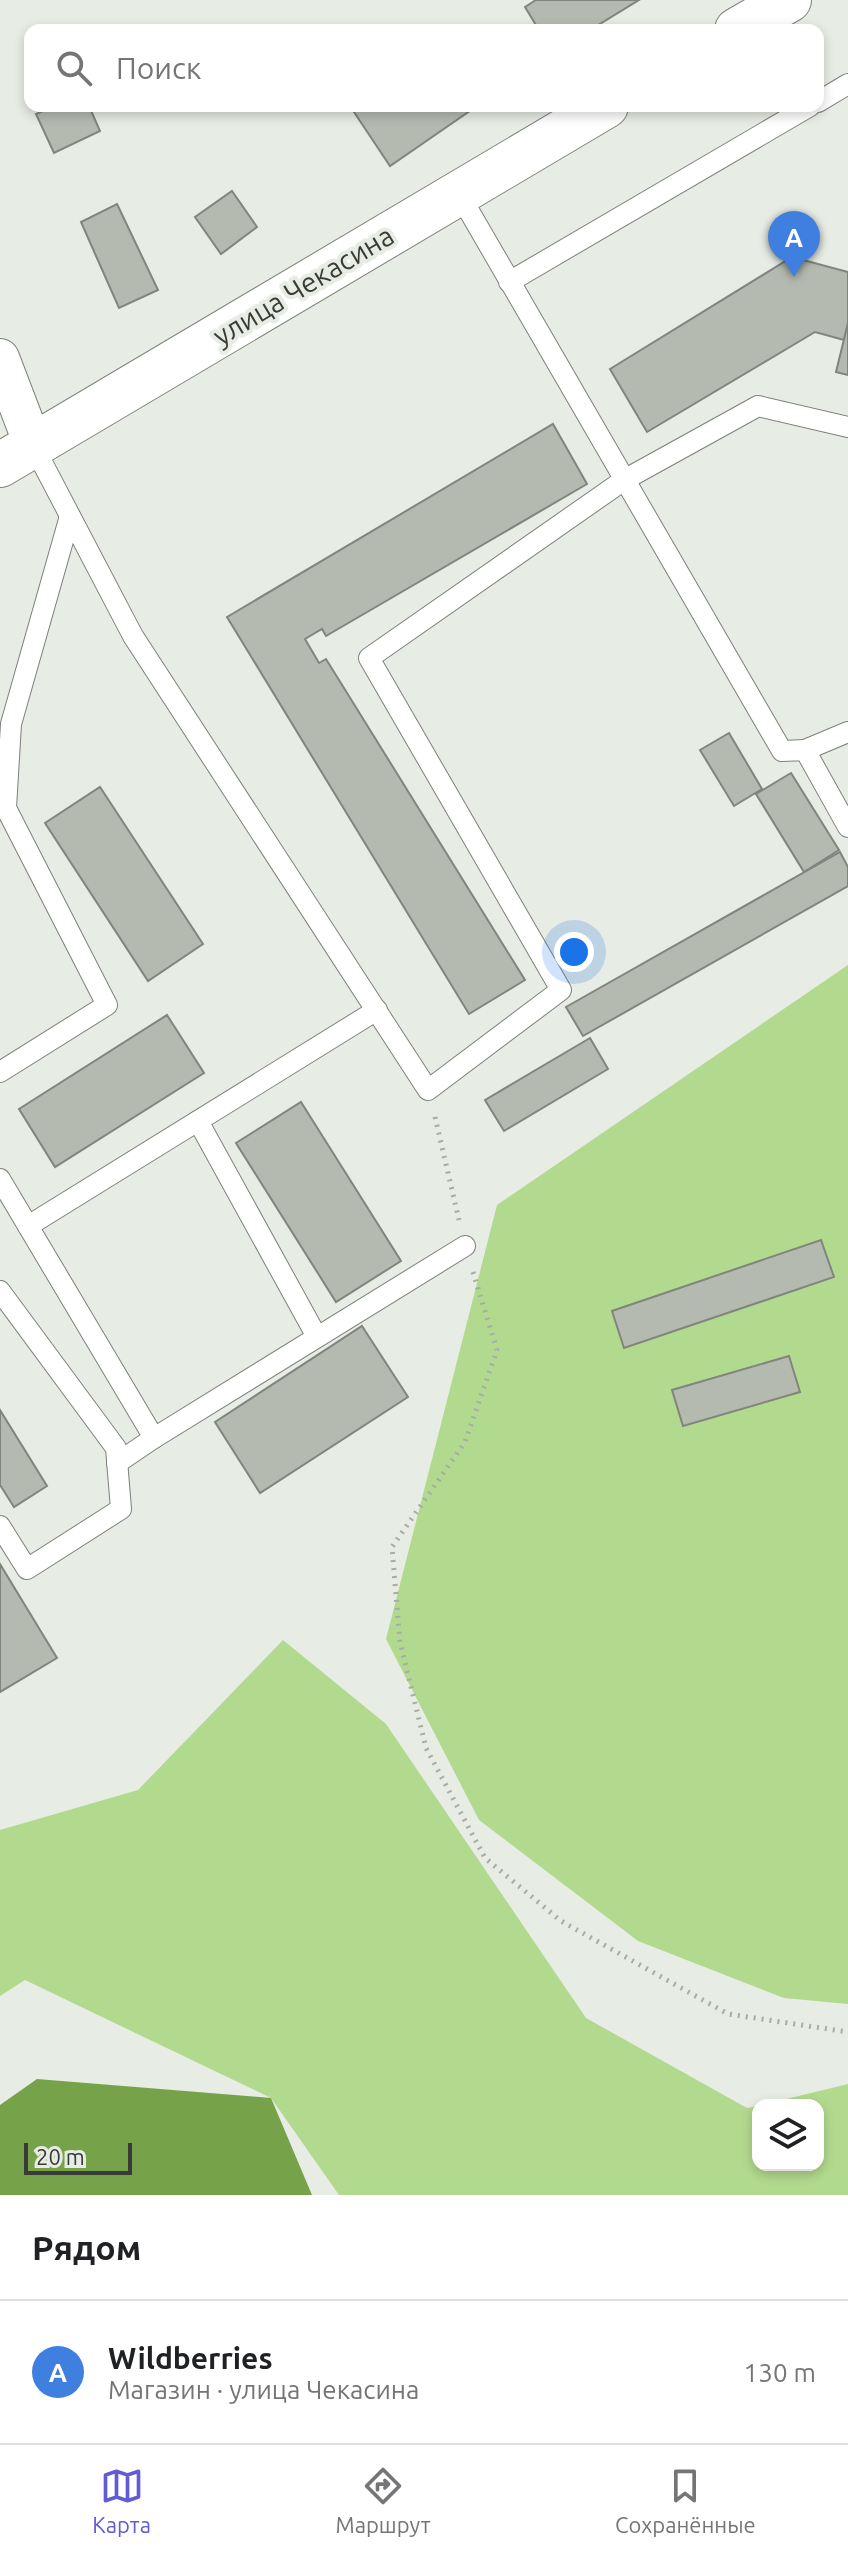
<!DOCTYPE html>
<html lang="ru">
<meta charset="utf-8">
<style>
:root{--surface:#fff;--page:#f2f2f2;--text:#202124;--muted:#757577;--line:#e0e0e0;--accent:#625bd4}
body{margin:0;font-family:Ubuntu,sans-serif;background:var(--page);color:var(--text)}
.controls{position:absolute;right:24px;bottom:24px;display:grid;overflow:hidden;border-radius:16px;box-shadow:0 4px 12px #0003}
.controls button{width:72px;height:72px;display:grid;place-items:center;padding:0;border:0;border-bottom:2px solid var(--line);background:var(--surface);color:var(--text);font:40px sans-serif}
.scale{position:absolute;left:24px;bottom:20px;width:108px;box-sizing:border-box;padding-left:8px;border:4px solid #393b37;border-top:0;font-size:22px;line-height:28px;white-space:nowrap;color:#393b37;-webkit-text-stroke:6px #e7ece4;paint-order:stroke}
.you{position:absolute;left:574px;top:952px;width:28px;height:28px;margin:-20px;border:6px solid #fff;border-radius:50%;background:#1a73e8;box-shadow:0 0 0 12px #1a73e833}
.badge{display:grid;place-items:center;width:52px;height:52px;border-radius:50%;background:var(--accent);color:#fff;font-size:26px;font-weight:700}
.pin{position:absolute;translate:-50% -66px;filter:drop-shadow(0 2px 4px #0008)}
.pin::after{content:'';position:absolute;top:42px;width:28px;height:24px;background:inherit;clip-path:polygon(0 0,100% 0,50% 100%)}
.list{margin:0;padding:0;list-style:none}
h2{display:flex;justify-content:space-between;align-items:center;height:104px;margin:0;padding:0 32px;font-size:34px}
h2 small{font-size:26px;font-weight:400;color:var(--muted)}
.list li{display:grid;grid-template-columns:52px 1fr auto;gap:24px;align-items:center;box-sizing:border-box;height:144px;padding:0 32px;border-top:2px solid var(--line)}
.list b{display:block;font-size:30px;white-space:nowrap}
.list p{margin:0;font-size:26px;white-space:nowrap;color:var(--muted)}
.list em{font-size:26px;font-style:normal;color:var(--muted)}
.icon{flex:none;width:44px;height:44px;fill:none;stroke:currentColor;stroke-width:2;stroke-linecap:round;stroke-linejoin:round}
.map{position:relative;flex:none;width:848px;height:2195px;overflow:hidden}
.search{position:absolute;background:var(--surface);box-shadow:0 4px 12px #0003;left:24px;right:24px;top:24px;height:88px;display:flex;align-items:center;gap:20px;box-sizing:border-box;padding:0 28px;border-radius:16px;color:var(--muted);font-size:30px}
.sheet{height:248px;background:var(--surface)}
nav{display:flex;justify-content:space-around;align-items:center;box-sizing:border-box;height:112px;border-top:2px solid var(--line);background:var(--surface);font-size:22px;color:var(--muted)}
nav a{display:grid;justify-items:center;gap:4px}
nav .on{color:var(--accent)}
.map>svg:first-child{display:block}
</style>
<div class="map">
<svg width="848" height="2195" viewBox="0 0 848 2195">
<rect width="100%" height="100%" fill="#e7ece4"/>
<g fill="#b2da8e">
<polygon points="848,965 848,2004 784,1998 638,1941 479,1820 386,1639 497,1205"/>
<polygon points="283,1640 386,1724 586,2018 747,2108 758,2106 758,2165 818,2165 818,2105 762,2105 848,2084 848,2195 339,2195 271,2098 25,1980 0,1996 0,1830 138,1790"/>
</g>
<polygon fill="#76a249" points="37,2079 271,2098 312,2195 0,2195 0,2105"/>
<g fill="#b5bab1" stroke="#81857d" stroke-width="2">
<polygon points="536,0 639,0 590,30 539,30 525,7"/>
<polygon points="54,106 89,106 100,131 54,153 36,114"/>
<polygon points="357,106 477,106 390,166 352,109"/>
<polygon points="232,191 257,227 221,254 195,217"/>
<polygon points="117,204 158,290 119,308 81,222"/>
<polygon points="792,257 848,272 848,323 844,340 815,332 647,432 610,369"/>
<polygon points="848,323 848,375 836,372"/>
<polygon points="553,424 587,484 326,636 322,629 305,639 319,663 326,659 525,980 469,1014 227,617"/>
<polygon points="729,733 762,789 734,806 700,750"/>
<polygon points="791,773 839,850 804,872 756,794"/>
<polygon points="100,787 203,944 148,981 45,823"/>
<polygon points="840,852 848,867 848,886 583,1036 566,1007"/>
<polygon points="167,1015 204,1073 55,1167 19,1109"/>
<polygon points="590,1038 608,1069 504,1131 485,1100"/>
<polygon points="301,1102 401,1261 336,1302 236,1143"/>
<polygon points="821,1240 834,1277 624,1348 612,1311"/>
<polygon points="362,1326 408,1397 260,1493 215,1422"/>
<polygon points="789,1356 800,1392 683,1426 672,1390"/>
<polygon points="0,1410 47,1486 14,1507 0,1485"/>
<polygon points="0,1564 57,1658 0,1692"/>
</g>
<g fill="none" stroke-linecap="round" stroke-linejoin="round">
<g stroke="#7d817a" stroke-width="22">
<g id="service">
<polyline points="818,102 848,84"/>
<polyline points="458,192 782,751 805,750 848,827"/>
<polyline points="509,282 810,106"/>
<polyline points="34,447 133,636 428,1090 561,990 369,658 624,480 758,406 848,427"/>
<polyline points="805,750 848,732"/>
<polyline points="0,1072 107,1005 6,808 11,724 70,516"/>
<polyline points="198,1121 317,1337"/>
<polyline points="0,1179 154,1438 465,1246"/>
<polyline points="28,1226 377,1010"/>
<polyline points="0,1291 116,1448 121,1509 27,1569 0,1526"/>
<polyline points="117,1463 154,1438"/>
</g>
</g>
<g stroke="#7d817a" stroke-width="40">
<polyline id="minor" points="0,358 34,447"/>
</g>
<g stroke="#7d817a" stroke-width="46">
<g id="tertiary">
<polyline points="737,30 789,0"/>
<polyline points="0,465 606,106"/>
</g>
</g>
<g stroke="#a8aca6" stroke-width="5" stroke-dasharray="2 6" stroke-linecap="butt">
<polyline points="435,1117 459,1220"/>
<polyline points="473,1272 497,1350 465,1442 392,1547 400,1642 426,1748 485,1858 561,1921 728,2014 848,2032"/>
</g>
<use href="#service" stroke="#fff" stroke-width="20"/>
<use href="#minor" stroke="#fff" stroke-width="38"/>
<use href="#tertiary" stroke="#fff" stroke-width="44"/>
</g>
<g text-anchor="middle" dominant-baseline="central" stroke-width="8" stroke-linejoin="round" paint-order="stroke">
<g font-size="28" fill="#393b37" stroke="#e7ece4">
<text transform="translate(303 285) rotate(-31)">улица Чекасина</text>
</g>
</g>
</svg>
<div class="controls">
<button><svg class="icon" aria-label="layers" viewBox="0 0 24 24"><path d="M12 4l9 5-9 5-9-5zM3 14l9 5 9-5"/></svg></button>
</div>
<div class="scale">20 m</div>
<div class="you"></div>
<div class="pin badge" style="left:794px;top:277px;background:#3f7fe0">A</div>
<div class="search"><svg class="icon" aria-label="search" viewBox="0 0 24 24"><circle cx="10" cy="10" r="6"/><path d="M15 15l6 6"/></svg>Поиск</div>
</div>
<section class="sheet">
<h2>Рядом<small></small></h2>
<ul class="list">
<li><span class="badge" style="background:#3f7fe0">A</span><div><b>Wildberries</b><p>Магазин · улица Чекасина</p></div><em>130 m</em></li>
</ul>
</section>
<nav>
<a class="on"><svg class="icon" aria-label="map" viewBox="0 0 24 24"><path d="M3 6l6-2 6 2 6-2v14l-6 2-6-2-6 2zM9 4v14M15 6v14"/></svg>Карта</a>
<a><svg class="icon" aria-label="directions" viewBox="0 0 24 24"><path d="M12 3l9 9-9 9-9-9zM9 14v-3h6M13 9l2 2-2 2"/></svg>Маршрут</a>
<a><svg class="icon" aria-label="saved" viewBox="0 0 24 24"><path d="M7 4h10v16l-5-4-5 4z"/></svg>Сохранённые</a>
</nav>
